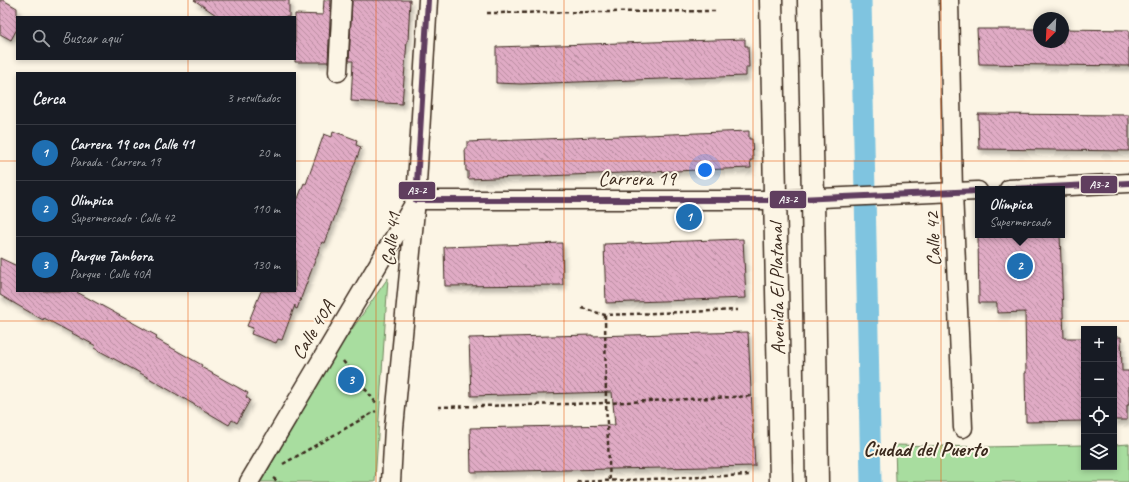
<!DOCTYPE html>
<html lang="es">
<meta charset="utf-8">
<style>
:root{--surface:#171b24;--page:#242831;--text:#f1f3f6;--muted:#9ea1a6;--line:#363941;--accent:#1f6fb2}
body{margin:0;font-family:Caveat,sans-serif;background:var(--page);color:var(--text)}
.controls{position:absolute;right:12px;bottom:12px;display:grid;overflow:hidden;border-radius:0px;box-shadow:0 2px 6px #0003}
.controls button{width:36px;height:36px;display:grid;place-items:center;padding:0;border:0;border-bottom:1px solid var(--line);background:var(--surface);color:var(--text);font:20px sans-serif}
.compass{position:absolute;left:1033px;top:12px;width:36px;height:36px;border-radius:50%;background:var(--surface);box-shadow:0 2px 6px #0003;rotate:204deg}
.you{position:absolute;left:705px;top:170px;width:14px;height:14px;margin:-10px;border:3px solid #fff;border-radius:50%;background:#1a73e8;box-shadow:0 0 0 6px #1a73e833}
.badge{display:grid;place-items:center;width:26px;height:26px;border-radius:50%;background:var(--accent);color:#fff;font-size:13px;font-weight:700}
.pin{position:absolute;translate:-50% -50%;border:2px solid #fff;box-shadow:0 1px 4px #0006}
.popup{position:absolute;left:975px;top:186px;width:90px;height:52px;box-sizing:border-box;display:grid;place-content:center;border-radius:0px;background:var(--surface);filter:drop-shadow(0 1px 3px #0005);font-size:13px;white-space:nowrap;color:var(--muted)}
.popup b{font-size:15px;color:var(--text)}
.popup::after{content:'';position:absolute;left:50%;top:100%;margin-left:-8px;border:8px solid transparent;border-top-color:var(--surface)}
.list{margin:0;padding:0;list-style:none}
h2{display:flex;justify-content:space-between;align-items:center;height:52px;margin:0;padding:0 16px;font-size:17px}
h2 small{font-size:13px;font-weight:400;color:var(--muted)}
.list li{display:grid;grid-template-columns:26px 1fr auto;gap:12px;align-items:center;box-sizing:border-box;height:56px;padding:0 16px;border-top:1px solid var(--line)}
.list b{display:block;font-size:15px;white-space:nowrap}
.list p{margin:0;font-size:13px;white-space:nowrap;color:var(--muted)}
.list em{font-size:13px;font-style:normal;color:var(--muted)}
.icon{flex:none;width:22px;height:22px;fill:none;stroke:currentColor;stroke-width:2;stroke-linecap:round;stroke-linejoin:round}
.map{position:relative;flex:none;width:1129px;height:482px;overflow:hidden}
.search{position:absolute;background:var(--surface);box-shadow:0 2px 6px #0003;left:16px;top:16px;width:280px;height:44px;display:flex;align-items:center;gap:10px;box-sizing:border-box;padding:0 14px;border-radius:0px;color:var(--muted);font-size:15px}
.panel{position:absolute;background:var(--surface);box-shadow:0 2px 6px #0003;left:16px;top:72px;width:280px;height:220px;border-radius:0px}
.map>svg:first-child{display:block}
</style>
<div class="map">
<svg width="1129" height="482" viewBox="0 0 1129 482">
<defs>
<pattern id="building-back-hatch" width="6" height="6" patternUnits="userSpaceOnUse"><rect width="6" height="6" fill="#e0abc5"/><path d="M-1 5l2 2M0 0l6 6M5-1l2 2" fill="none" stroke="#b78b9f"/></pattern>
<filter id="shadow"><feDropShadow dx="2.5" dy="4.5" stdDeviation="2" flood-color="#0004"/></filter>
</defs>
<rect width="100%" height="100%" fill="#fcf5e5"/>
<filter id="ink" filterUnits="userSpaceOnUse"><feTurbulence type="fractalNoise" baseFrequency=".025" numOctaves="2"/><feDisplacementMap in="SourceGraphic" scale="8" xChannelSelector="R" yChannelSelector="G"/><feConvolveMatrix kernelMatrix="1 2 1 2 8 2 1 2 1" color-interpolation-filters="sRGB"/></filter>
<g filter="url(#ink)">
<g fill="#a8dd9f" stroke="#72845e">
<polygon points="388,278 375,482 261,482 336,352"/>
<polygon points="1129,444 1129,482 896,482 895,445 984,447 1084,445 1084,467 1114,467 1114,445"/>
</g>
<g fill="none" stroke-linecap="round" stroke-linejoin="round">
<polyline stroke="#7fc4e0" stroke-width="21" points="861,0 871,482"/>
</g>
<g fill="url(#building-back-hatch)" stroke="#3b2a1e" filter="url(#shadow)">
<polygon points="0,0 3,0 17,8 17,29 11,40 0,34"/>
<polygon points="194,0 289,0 289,17 219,17"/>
<polygon points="324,0 331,0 328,62 295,62 295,14 323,15"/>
<polygon points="352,0 410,0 408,41 407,41 402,104 351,101 353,61 349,61"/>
<polygon points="977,29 1039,29 1039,42 1063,42 1063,29 1129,30 1129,66 979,64"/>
<polygon points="745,39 745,46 748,46 749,67 746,67 746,76 521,84 496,83 496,47"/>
<polygon points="978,114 1129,115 1129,151 979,149"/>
<polygon points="333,131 357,140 356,145 361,147 325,243 322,242 297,309 295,308 295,305 282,340 278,339 276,343 251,334 253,328 247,326 261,291 295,291 295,206 304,183 306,184 324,134 332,137"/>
<polygon points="749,131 749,139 752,139 753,160 750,160 751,168 468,179 468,171 466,171 465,149 467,149 467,142"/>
<polygon points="978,235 1060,235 1064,338 1084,338 1084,421 1026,422 1025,373 1026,373 1025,312 997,313 997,303 979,303"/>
<polygon points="743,239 746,298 606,303 604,244"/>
<polygon points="562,243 563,285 445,286 444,247"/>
<polygon points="0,258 17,266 17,291 75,291 157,336 156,339 202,365 201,367 248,393 246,397 250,400 237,423 232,420 229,425 142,374 94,348 96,346 44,318 43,320 0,295"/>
<polygon points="748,332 755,466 471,472 470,428 615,425 612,392 471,396 469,338 592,335 592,336"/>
<polygon points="1114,337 1121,337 1122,371 1129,371 1129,405 1127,405 1127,420 1114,420"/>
</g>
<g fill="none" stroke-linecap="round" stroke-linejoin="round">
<g stroke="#3b2a1e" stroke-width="21">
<g id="street">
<polyline points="949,0 953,192 963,428"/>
<polyline points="338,72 342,0"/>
<polyline points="1009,189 1129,183"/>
<polyline points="416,200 776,200 978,191"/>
<polyline points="249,482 414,204"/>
<polyline points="391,482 394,428 416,200 428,0"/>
</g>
</g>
<g stroke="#3b2a1e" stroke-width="25">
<g id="secondary">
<polyline points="771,0 781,482"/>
<polyline points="809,0 813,198 817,482"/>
</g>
</g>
<g stroke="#3b2a1e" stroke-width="2.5" stroke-dasharray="4 3" stroke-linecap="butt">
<polyline points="487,13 717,11"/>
<polyline points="582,308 605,315 738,310"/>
<polyline points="605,315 606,403 610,482"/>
<polyline points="343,361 377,404"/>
<polyline points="438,407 606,403 753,396"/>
<polyline points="283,464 376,411"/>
<polyline points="273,478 279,482"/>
<polyline points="577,482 749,475"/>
</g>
<use href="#street" stroke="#fcf5e5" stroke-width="18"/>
<use href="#secondary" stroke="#fcf5e5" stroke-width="22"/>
<g stroke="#fcf5e5" stroke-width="9">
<g id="bus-1">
<polyline points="428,0 416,200 776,200 978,191"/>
<polyline points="1009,189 1129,183"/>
</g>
</g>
<use href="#bus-1" stroke="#603e5f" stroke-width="6"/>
</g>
</g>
<path fill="none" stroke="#e8590c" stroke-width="1" stroke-opacity="0.55" d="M188,0v17M376,0v482M564,0v482M753,0v482M941,0v482M188,59v14M0,161h17M295,161h834M188,291v191M0,321h1129"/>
<g text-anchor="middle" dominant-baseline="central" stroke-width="4" stroke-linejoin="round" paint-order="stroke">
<g font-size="20" fill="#3b2a1e" stroke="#fcf5e5">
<text x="637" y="178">Carrera 19</text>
<text transform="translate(391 239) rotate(-84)">Calle 41</text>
<text transform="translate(933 239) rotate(-92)">Calle 42</text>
<text transform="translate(777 289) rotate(-91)">Avenida El Platanal</text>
<text transform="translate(313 330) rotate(-59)">Calle 40A</text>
</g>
<g font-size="21" font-weight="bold" fill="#3b2a1e" stroke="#fcf5e5">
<text x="925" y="449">Ciudad del Puerto</text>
</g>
</g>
<g stroke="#fcf5e5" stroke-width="1.5">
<rect x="1080" y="175" width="38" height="19" rx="4" fill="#603e5f"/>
<rect x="398" y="181" width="38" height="19" rx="4" fill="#603e5f"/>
<rect x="769" y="190" width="38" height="19" rx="4" fill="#603e5f"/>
</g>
<g font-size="11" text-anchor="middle" font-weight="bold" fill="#fff">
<text x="1099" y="188">A3-2</text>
<text x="417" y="194">A3-2</text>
<text x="788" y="203">A3-2</text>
</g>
</svg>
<div class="controls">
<button>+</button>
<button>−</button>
<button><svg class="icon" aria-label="locate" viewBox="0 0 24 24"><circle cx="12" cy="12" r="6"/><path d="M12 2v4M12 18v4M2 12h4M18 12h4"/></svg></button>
<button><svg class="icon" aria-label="layers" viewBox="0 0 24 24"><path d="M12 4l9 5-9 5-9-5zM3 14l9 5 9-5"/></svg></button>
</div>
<svg class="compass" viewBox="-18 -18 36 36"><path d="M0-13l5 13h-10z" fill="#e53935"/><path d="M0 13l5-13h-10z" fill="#9ea1a6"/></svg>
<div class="you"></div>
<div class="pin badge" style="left:689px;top:217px">1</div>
<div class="pin badge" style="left:1020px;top:266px">2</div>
<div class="popup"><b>Olímpica</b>Supermercado</div>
<div class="pin badge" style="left:351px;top:380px">3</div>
<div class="search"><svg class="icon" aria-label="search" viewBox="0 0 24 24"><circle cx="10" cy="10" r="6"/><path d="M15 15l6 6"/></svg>Buscar aquí</div>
<section class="panel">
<h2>Cerca<small>3 resultados</small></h2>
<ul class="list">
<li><span class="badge">1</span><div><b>Carrera 19 con Calle 41</b><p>Parada · Carrera 19</p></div><em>20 m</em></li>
<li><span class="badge">2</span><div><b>Olímpica</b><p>Supermercado · Calle 42</p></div><em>110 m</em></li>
<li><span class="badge">3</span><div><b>Parque Tambora</b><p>Parque · Calle 40A</p></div><em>130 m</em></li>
</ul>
</section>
</div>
